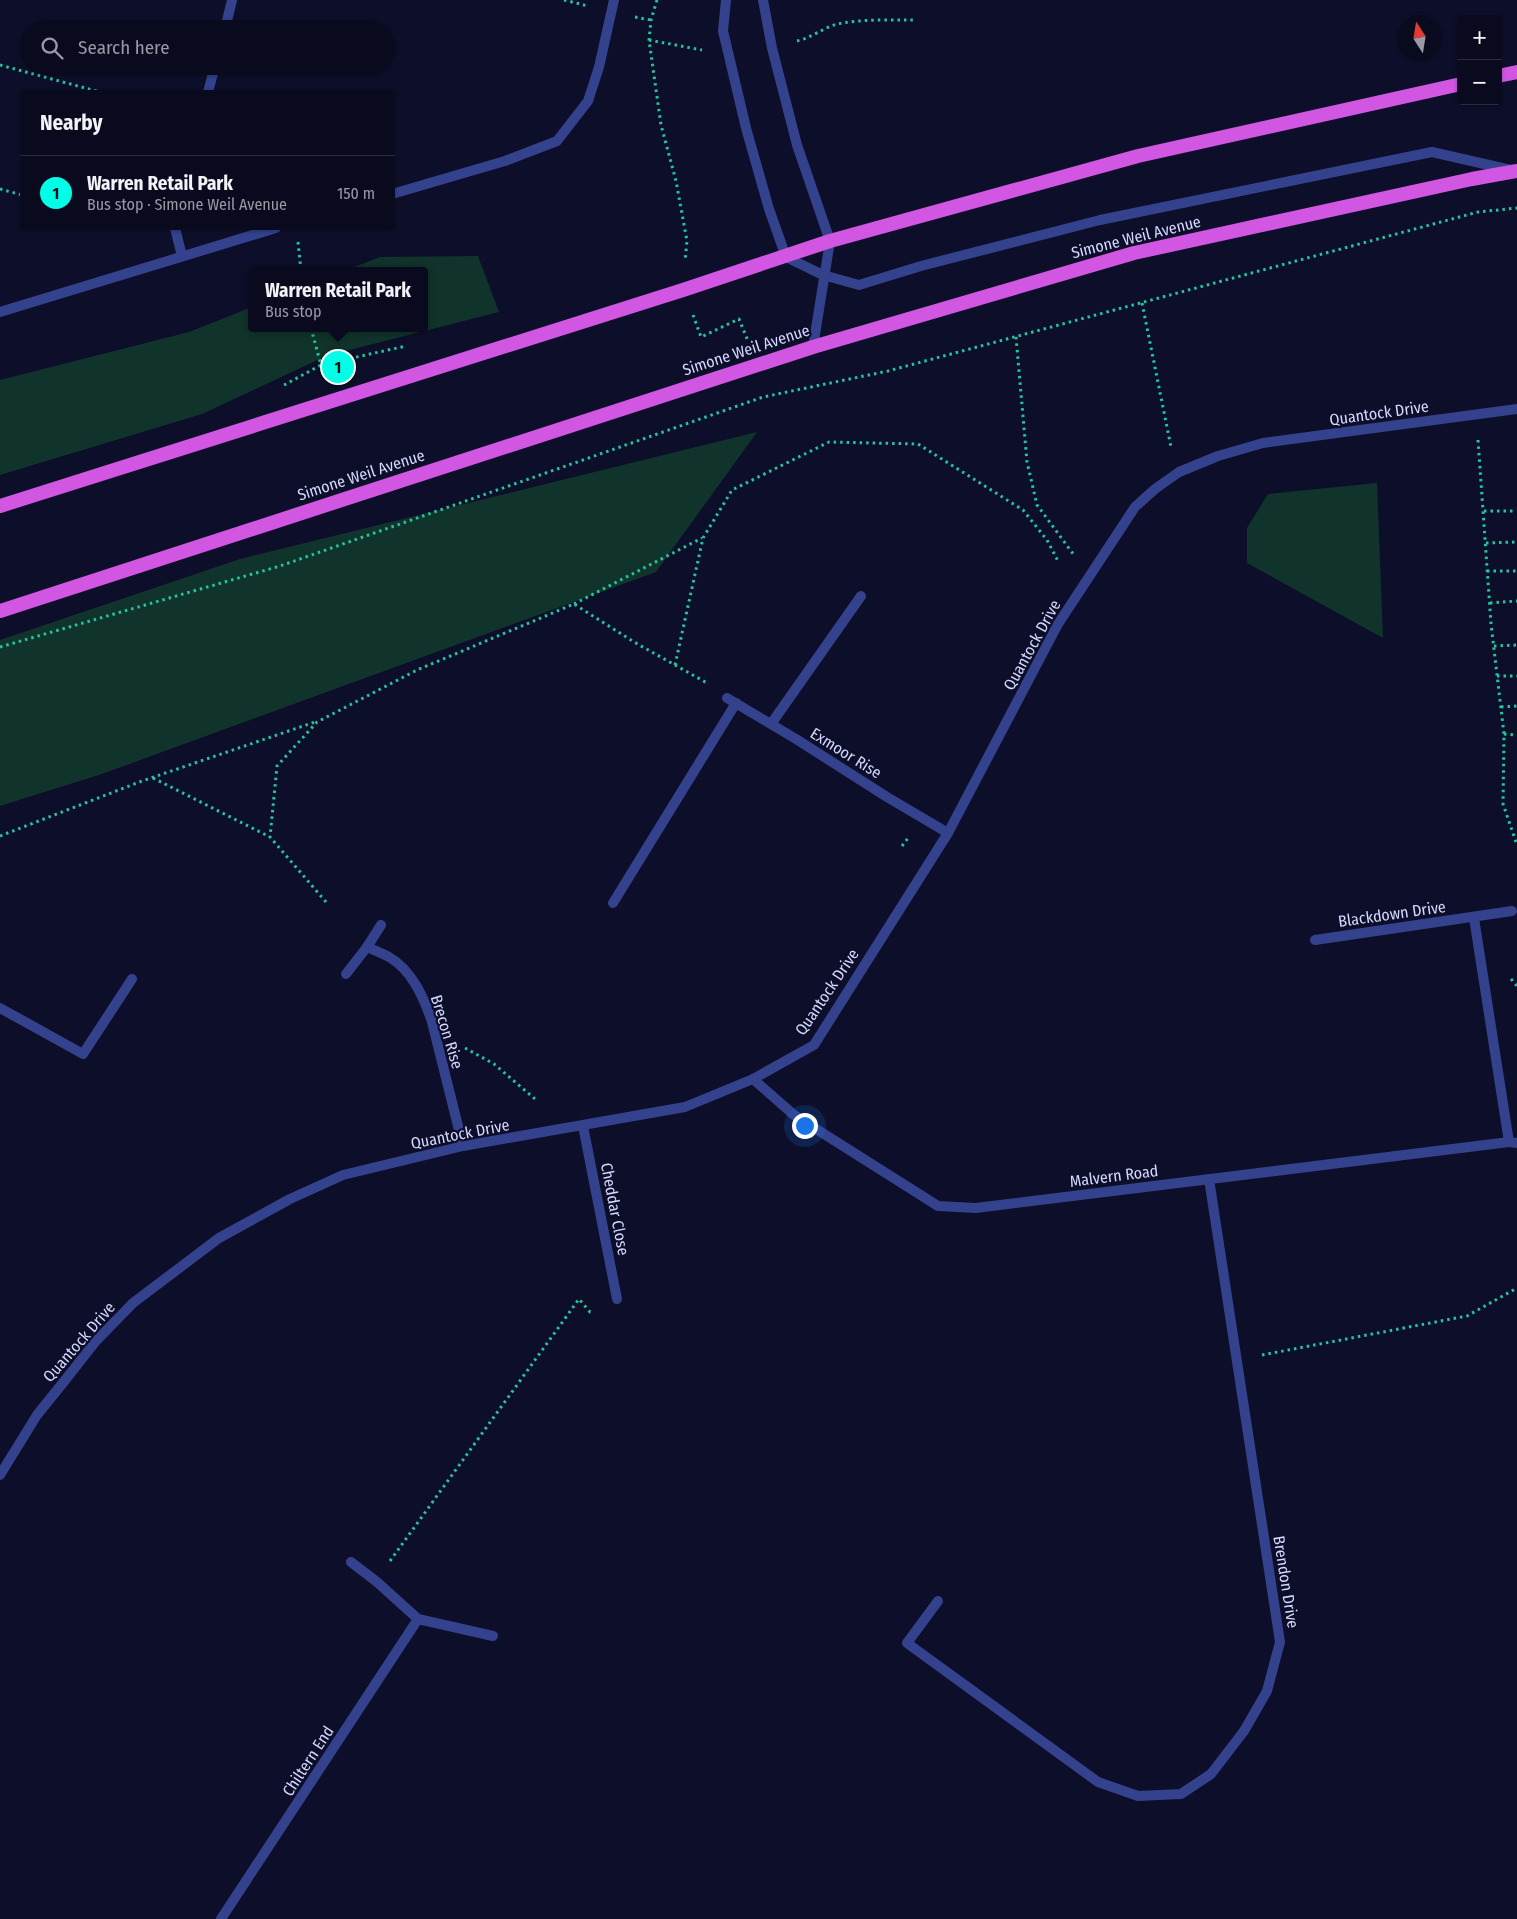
<!DOCTYPE html>
<meta charset="utf-8">
<style>
:root{--surface:#0a0a1f;--page:#18182c;--text:#f1f3f6;--muted:#999aa4;--line:#2a2b3d;--accent:#01ffe8}
body{margin:0;font-family:"Fira Sans Condensed",sans-serif;background:var(--page);color:var(--text)}
.controls{position:absolute;right:15px;top:15px;display:grid;overflow:hidden;border-radius:5px;box-shadow:0 1px 4px #0004}
.controls button{width:45px;height:45px;display:grid;place-items:center;padding:0;border:0;border-bottom:1px solid var(--line);background:var(--surface);color:var(--text);font:25px sans-serif}
.compass{position:absolute;left:1397px;top:15px;width:45px;height:45px;border-radius:50%;background:var(--surface);box-shadow:0 1px 4px #0004;rotate:348deg}
.you{position:absolute;left:804px;top:1125px;width:18px;height:18px;margin:-12px;border:4px solid #fff;border-radius:50%;background:#1a73e8;box-shadow:0 0 0 8px #1a73e833}
.badge{display:grid;place-items:center;width:32px;height:32px;border-radius:50%;background:var(--accent);color:#111;font-size:16px;font-weight:700}
.pin{position:absolute;translate:-50% -50%;border:2px solid #fff;box-shadow:0 1px 5px #0006}
.popup{position:absolute;left:248px;top:267px;width:180px;height:65px;box-sizing:border-box;display:grid;place-content:center;border-radius:5px;background:var(--surface);filter:drop-shadow(0 1px 4px #0005);font-size:16px;white-space:nowrap;color:var(--muted)}
.popup b{font-size:19px;color:var(--text)}
.popup::after{content:'';position:absolute;left:50%;top:100%;margin-left:-10px;border:10px solid transparent;border-top-color:var(--surface)}
.list{margin:0;padding:0;list-style:none}
h2{display:flex;justify-content:space-between;align-items:center;height:65px;margin:0;padding:0 20px;font-size:21px}
h2 small{font-size:16px;font-weight:400;color:var(--muted)}
.list li{display:grid;grid-template-columns:32px 1fr auto;gap:15px;align-items:center;box-sizing:border-box;height:75px;padding:0 20px;border-top:1px solid var(--line)}
.list b{display:block;font-size:19px;white-space:nowrap}
.list p{margin:0;font-size:16px;white-space:nowrap;color:var(--muted)}
.list em{font-size:16px;font-style:normal;color:var(--muted)}
.icon{flex:none;width:28px;height:28px;fill:none;stroke:currentColor;stroke-width:2;stroke-linecap:round;stroke-linejoin:round}
.map{position:relative;flex:none;width:1517px;height:1919px;overflow:hidden}
.search{position:absolute;background:var(--surface);box-shadow:0 1px 4px #0004;left:20px;top:20px;width:375px;height:55px;display:flex;align-items:center;gap:12px;box-sizing:border-box;padding:0 18px;border-radius:28px;color:var(--muted);font-size:19px}
.panel{position:absolute;background:var(--surface);box-shadow:0 1px 4px #0004;left:20px;top:90px;width:375px;height:140px;border-radius:5px}
.map>svg:first-child{display:block}
</style>
<div class="map">
<svg width="1517" height="1919" viewBox="0 0 1517 1919">
<rect width="100%" height="100%" fill="#0d0e29"/>
<g fill="#10342b">
<polygon points="478,256 499,312 326,356 202,414 0,475 0,380 189,332 252,307 252,328 424,328 424,271 344,271 380,257"/>
<polygon points="757,432 656,572 102,774 0,806 0,640 240,559"/>
<polygon points="1377,483 1383,638 1247,563 1247,528 1268,494"/>
</g>
<g fill="none" stroke-linecap="round" stroke-linejoin="round">
<g stroke="#23c59d" stroke-width="3" stroke-dasharray="2.5 4" stroke-linecap="butt">
<polyline points="564,0 588,6"/>
<polyline points="657,0 651,20 649,40 661,125 676,181 687,241 685,261"/>
<polyline points="635,17 651,20"/>
<polyline points="649,40 702,50"/>
<path d="M797,41c14,-3 26,-13 40,-17 25,-5 53,-4 78,-4"/>
<polyline points="0,65 100,92"/>
<polyline points="0,189 22,195"/>
<polyline points="298,242 301,271"/>
<polyline points="1142,303 1171,447"/>
<polyline points="693,315 701,337 739,319 748,341"/>
<polyline points="311,328 321,365"/>
<polyline points="1016,337 1027,462 1037,505 1074,555"/>
<polyline points="284,385 321,365 406,346"/>
<polyline points="1478,440 1491,624 1504,734 1503,804 1517,845"/>
<polyline points="1484,511 1514,511"/>
<polyline points="1486,543 1517,542"/>
<polyline points="1487,571 1517,571"/>
<polyline points="1490,603 1517,601"/>
<polyline points="574,604 702,538"/>
<polyline points="1494,646 1517,645"/>
<polyline points="0,647 280,566 763,397 888,371 1478,212 1517,208"/>
<polyline points="675,665 703,538 732,490 829,442 918,444 1023,510 1047,540 1059,563"/>
<polyline points="1497,676 1517,676"/>
<polyline points="1501,707 1517,706"/>
<polyline points="1504,734 1517,735"/>
<polyline points="153,778 270,837"/>
<polyline points="0,836 142,781 315,722"/>
<polyline points="902,846 908,838"/>
<polyline points="326,902 270,837 277,766 317,722 417,670 574,604 634,642 707,683"/>
<polyline points="1511,979 1517,986"/>
<polyline points="465,1048 494,1064 535,1099"/>
<polyline points="1262,1355 1467,1316 1517,1288"/>
<polyline points="390,1561 579,1299 590,1312 594,1312"/>
</g>
<g stroke="#34418c" stroke-width="10">
<polyline points="726,0 723,31 728,52 746,128 769,209 786,257 823,275 859,285 921,266 1100,220 1432,152 1511,170"/>
<polyline points="763,0 772,48 797,145 830,241 813,347"/>
<polyline points="225,29 232,0"/>
<polyline points="208,92 215,66"/>
<polyline points="392,194 505,161 557,141 588,101 599,67 614,0"/>
<polyline points="175,228 182,256"/>
<polyline points="0,312 276,228"/>
<polyline points="771,724 861,596"/>
<polyline points="613,903 736,703"/>
<polyline points="0,1008 83,1054 132,979"/>
</g>
<g stroke="#34418c" stroke-width="10">
<polyline points="727,698 796,739 887,797 948,833"/>
<polyline points="1474,918 1509,1142"/>
<path d="M381,925l-14,22c7,3 15,6 22,10 23,13 35,41 43,65l31,124"/>
<polyline points="1315,940 1512,911"/>
<polyline points="346,974 367,947"/>
<polyline points="753,1079 794,1115 938,1206 976,1208 1509,1142 1517,1143"/>
<polyline points="583,1126 617,1299"/>
<polyline points="0,1475 37,1415 62,1384 96,1341 133,1303 219,1238 290,1199 343,1175 463,1146 685,1107 753,1079 814,1045 948,833 1058,624 1135,507 1155,489 1179,472 1218,456 1263,443 1517,409"/>
<polyline points="351,1562 377,1582 418,1619 493,1636"/>
<polyline points="938,1601 907,1643 1098,1782 1138,1796 1181,1794 1211,1774 1244,1731 1267,1691 1280,1642 1209,1179"/>
<polyline points="221,1919 418,1619"/>
</g>
<g stroke="#d156e2" stroke-width="14">
<polyline points="1498,76 1517,72"/>
<polyline points="0,506 683,290 830,241 1138,156 1461,84"/>
<polyline points="0,611 813,347 1134,253 1472,179 1517,171"/>
</g>
</g>
<g text-anchor="middle" dominant-baseline="central" stroke-width="4.5" stroke-linejoin="round" paint-order="stroke">
<g font-size="16" fill="#d5d8ff" stroke="#0d0e29">
<text transform="translate(1136 237) rotate(-14)">Simone Weil Avenue</text>
<text transform="translate(746 350) rotate(-18)">Simone Weil Avenue</text>
<text transform="translate(1379 413) rotate(-8)">Quantock Drive</text>
<text transform="translate(361 475) rotate(-18)">Simone Weil Avenue</text>
<text transform="translate(1032 645) rotate(-61)">Quantock Drive</text>
<text transform="translate(846 753) rotate(32)">Exmoor Rise</text>
<text transform="translate(1392 914) rotate(-8)">Blackdown Drive</text>
<text transform="translate(827 992) rotate(-56)">Quantock Drive</text>
<text transform="translate(447 1032) rotate(73)">Brecon Rise</text>
<text transform="translate(460 1134) rotate(-11)">Quantock Drive</text>
<text transform="translate(1114 1176) rotate(-7)">Malvern Road</text>
<text transform="translate(615 1209) rotate(79)">Cheddar Close</text>
<text transform="translate(79 1342) rotate(-49)">Quantock Drive</text>
<text transform="translate(1286 1582) rotate(81)">Brendon Drive</text>
<text transform="translate(308 1761) rotate(-57)">Chiltern End</text>
</g>
</g>
</svg>
<div class="controls">
<button>+</button>
<button>−</button>
</div>
<svg class="compass" viewBox="-18 -18 36 36"><path d="M0-13l5 13h-10z" fill="#e53935"/><path d="M0 13l5-13h-10z" fill="#999aa4"/></svg>
<div class="you"></div>
<div class="pin badge" style="left:338px;top:367px">1</div>
<div class="popup"><b>Warren Retail Park</b>Bus stop</div>
<div class="search"><svg class="icon" aria-label="search" viewBox="0 0 24 24"><circle cx="10" cy="10" r="6"/><path d="M15 15l6 6"/></svg>Search here</div>
<section class="panel">
<h2>Nearby<small></small></h2>
<ul class="list">
<li><span class="badge">1</span><div><b>Warren Retail Park</b><p>Bus stop · Simone Weil Avenue</p></div><em>150 m</em></li>
</ul>
</section>
</div>
